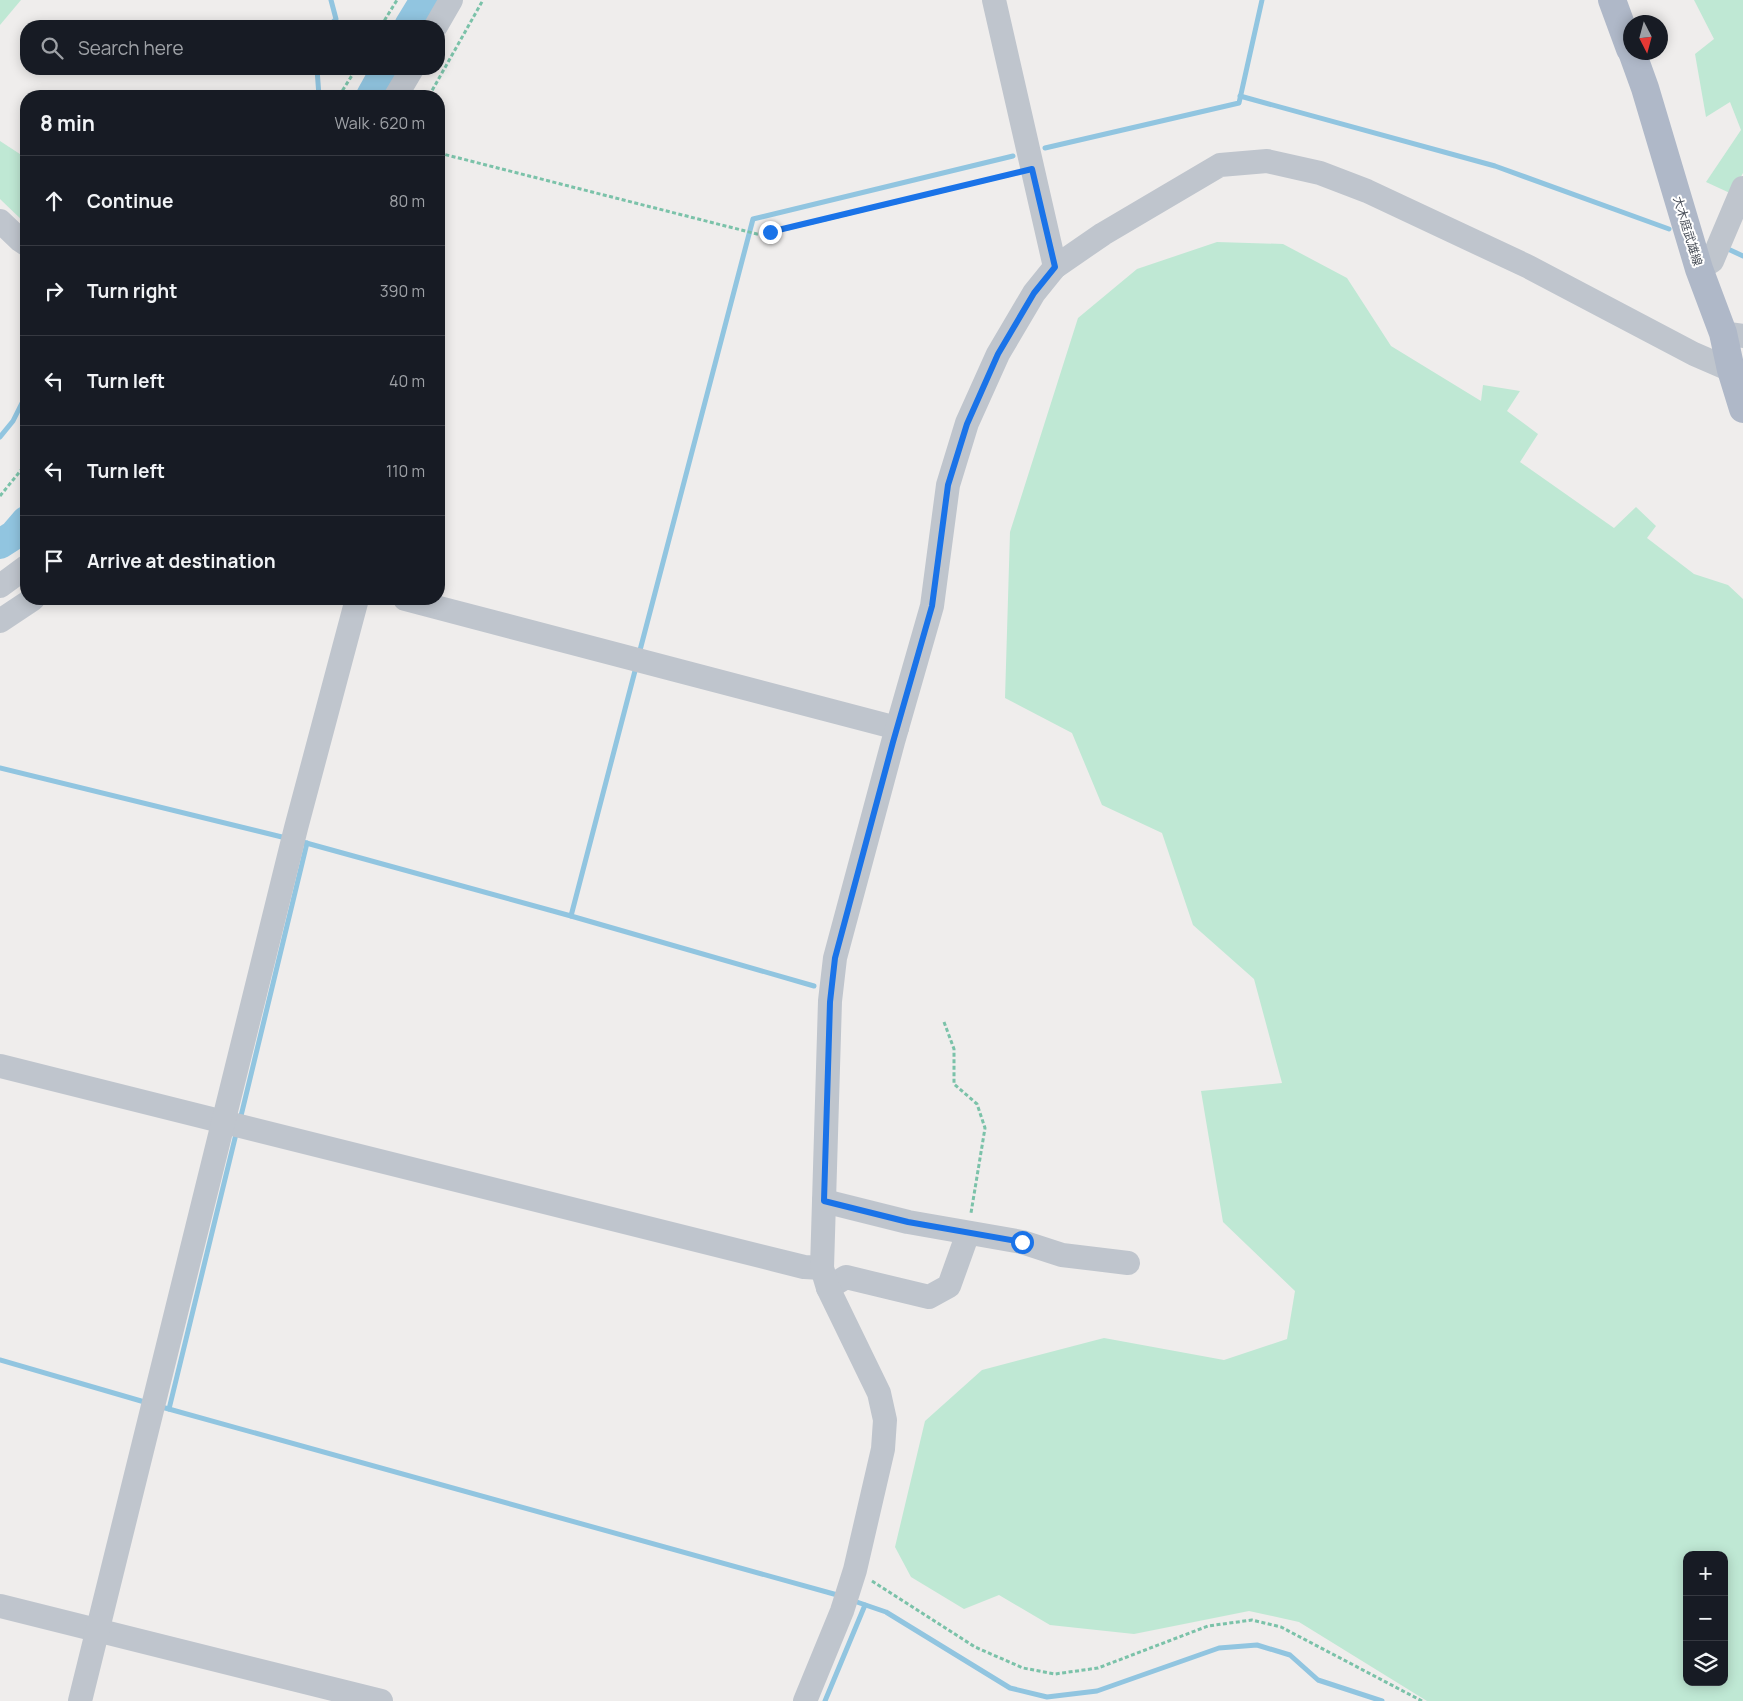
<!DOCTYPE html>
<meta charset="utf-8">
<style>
:root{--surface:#171b24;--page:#20242c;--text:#f1f3f6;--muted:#9ea1a6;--line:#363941}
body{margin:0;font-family:Manrope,"Noto Sans JP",sans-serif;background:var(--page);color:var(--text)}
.controls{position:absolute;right:15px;bottom:15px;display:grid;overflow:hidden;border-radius:10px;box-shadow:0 2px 12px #0003}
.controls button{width:45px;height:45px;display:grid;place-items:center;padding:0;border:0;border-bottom:1px solid var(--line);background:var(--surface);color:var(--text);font:25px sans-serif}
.compass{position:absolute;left:1623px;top:15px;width:45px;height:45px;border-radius:50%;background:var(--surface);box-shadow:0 2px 12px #0003;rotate:174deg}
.stop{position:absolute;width:15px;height:15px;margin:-11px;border:4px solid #1a73e8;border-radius:50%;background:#fff}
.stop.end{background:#1a73e8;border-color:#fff;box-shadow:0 1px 5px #0008}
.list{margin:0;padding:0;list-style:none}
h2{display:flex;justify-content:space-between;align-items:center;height:65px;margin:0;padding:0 20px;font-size:21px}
h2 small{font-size:16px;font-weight:400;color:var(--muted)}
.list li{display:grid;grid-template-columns:32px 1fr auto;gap:15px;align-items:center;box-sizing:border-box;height:90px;padding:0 20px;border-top:1px solid var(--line)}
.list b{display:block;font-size:19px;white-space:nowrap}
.list em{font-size:16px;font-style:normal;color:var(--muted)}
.icon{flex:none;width:28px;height:28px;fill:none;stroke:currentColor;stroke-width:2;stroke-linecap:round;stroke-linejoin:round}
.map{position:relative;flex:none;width:1743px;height:1701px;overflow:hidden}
.search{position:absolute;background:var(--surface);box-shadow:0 2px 12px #0003;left:20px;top:20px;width:425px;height:55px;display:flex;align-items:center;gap:12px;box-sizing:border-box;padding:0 18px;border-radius:20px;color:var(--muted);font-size:19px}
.panel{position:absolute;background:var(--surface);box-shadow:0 2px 12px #0003;left:20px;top:90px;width:425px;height:515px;border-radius:20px}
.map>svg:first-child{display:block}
</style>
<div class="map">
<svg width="1743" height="1701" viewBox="0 0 1743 1701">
<rect width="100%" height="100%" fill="#efedec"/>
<g fill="#bfe8d4" fill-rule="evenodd">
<polygon points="0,0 21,0 0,25"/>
<polygon points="1694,0 1743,0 1743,173 1732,194 1706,182 1741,130 1730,102 1706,117 1695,54 1714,39"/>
<polygon points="0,141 26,158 26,224 0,199"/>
<path d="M1217,242l66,2 64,34 44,68 90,55 2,-16 37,6 -13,20 31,23 -18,28 94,66 22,-21 20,19 -9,12 47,36 34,11 15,14v1102h-316l-128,-79 -50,-11 -115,23 -84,-9 -51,-30 -35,14 -53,-32 -16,-30 30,-126 57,-51 122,-32 120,22 63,-21 8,-48 -72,-69 -22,-131 81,-8 -28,-104 -61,-54 -31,-92 -60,-28 -30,-72 -67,-35 5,-166 68,-214 59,-49zM1687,1555h37v127h-37z"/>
</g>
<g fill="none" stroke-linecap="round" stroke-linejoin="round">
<g stroke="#91c5e0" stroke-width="5">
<polyline points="329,26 336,19 331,0"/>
<polyline points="317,69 319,96"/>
<polyline points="1240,96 1495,166 1669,229"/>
<polyline points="1045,148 1239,103 1262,0"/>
<polyline points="1728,249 1743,256"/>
<polyline points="0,437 13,421 26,395"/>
<polyline points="639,654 753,219 1013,156"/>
<polyline points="0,768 286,838"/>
<polyline points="299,841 571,916 636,667"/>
<polyline points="571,916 814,986"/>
<polyline points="240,1120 307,843"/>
<polyline points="0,1360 148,1403"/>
<polyline points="158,1406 841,1596"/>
<polyline points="169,1409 237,1130"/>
<polyline points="851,1600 886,1612 1010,1688 1047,1697 1097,1691 1219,1648 1257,1645 1290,1655 1318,1680 1382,1701"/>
<polyline points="825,1701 865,1605"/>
</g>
<g stroke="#91c5e0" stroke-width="30">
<polyline points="409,26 425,0"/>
<polyline points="371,96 386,69"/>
<polyline points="0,544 14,535 26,521"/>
</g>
<g stroke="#7bc2a9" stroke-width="3" stroke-dasharray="4 2.5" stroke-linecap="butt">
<polyline points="381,26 397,0"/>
<polyline points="339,96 356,69"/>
<polyline points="429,96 483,0"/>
<polyline points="439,153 757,234 771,233 1015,174"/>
<polyline points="0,496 26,464"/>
<polyline points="944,1022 954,1049 954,1084 977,1104 985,1128 971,1213"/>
<polyline points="872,1581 975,1647 1023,1668 1055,1674 1098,1668 1208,1626 1252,1620 1281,1627 1422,1701"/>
</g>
<g stroke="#bfc5cd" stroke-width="24">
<polyline points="994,0 1055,267"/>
<polyline points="436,26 451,0"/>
<polyline points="396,96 412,69"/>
<polyline points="0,221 20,240 26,244"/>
<polyline points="1699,269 1712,261 1743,188"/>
<polyline points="1723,333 1743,336"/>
<polyline points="0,586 26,567"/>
<polyline points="405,599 897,728"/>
<polyline points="0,621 33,599"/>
<polyline points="0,1066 804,1267 822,1268"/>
<polyline points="824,1201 908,1222 1022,1242 1062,1255 1128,1263"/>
<polyline points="828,1288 846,1277 929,1297 949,1286 968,1233"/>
<polyline points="0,1606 381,1701"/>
<polyline points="80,1701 296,828 357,599"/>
<polyline points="805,1701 842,1611 855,1570 883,1449 885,1420 879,1393 828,1288 822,1268 830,1001 835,958 893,742 932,606 948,485 967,423 998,354 1034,293 1055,267 1103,234 1220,165 1267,161 1320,173 1367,191 1529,267 1694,354 1731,370"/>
</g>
<g stroke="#afb8c8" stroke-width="28">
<polyline points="1612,0 1630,49"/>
<polyline points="1632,52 1645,88 1699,269 1723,333 1731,370 1743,409"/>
</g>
</g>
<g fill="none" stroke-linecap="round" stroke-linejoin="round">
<polyline stroke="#1a73e8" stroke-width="6" points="770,232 1032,169 1055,267 1034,293 998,354 967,424 948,485 932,606 893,742 835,958 830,1002 824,1201 908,1222 1022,1242"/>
</g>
<g text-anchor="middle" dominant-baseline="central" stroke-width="4" stroke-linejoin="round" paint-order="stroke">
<g font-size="12" fill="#474d57" stroke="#fff">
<text transform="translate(1688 231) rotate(73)">大木庭武雄線</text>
</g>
</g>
</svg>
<div class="controls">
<button>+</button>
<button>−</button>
<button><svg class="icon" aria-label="layers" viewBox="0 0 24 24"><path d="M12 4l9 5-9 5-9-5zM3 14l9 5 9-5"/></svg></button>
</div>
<svg class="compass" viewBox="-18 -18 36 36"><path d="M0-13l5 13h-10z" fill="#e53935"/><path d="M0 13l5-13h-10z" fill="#9ea1a6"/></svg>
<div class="stop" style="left:1022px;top:1242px"></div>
<div class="stop end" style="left:770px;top:232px"></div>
<div class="search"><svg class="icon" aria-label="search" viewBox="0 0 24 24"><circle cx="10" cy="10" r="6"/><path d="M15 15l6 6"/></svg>Search here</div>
<section class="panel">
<h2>8 min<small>Walk · 620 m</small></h2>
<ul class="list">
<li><svg class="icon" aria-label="ahead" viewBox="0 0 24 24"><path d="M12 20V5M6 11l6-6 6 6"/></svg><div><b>Continue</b></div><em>80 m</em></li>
<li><svg class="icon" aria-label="right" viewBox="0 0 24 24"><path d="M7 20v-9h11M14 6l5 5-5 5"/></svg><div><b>Turn right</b></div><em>390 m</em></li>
<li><svg class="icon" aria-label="left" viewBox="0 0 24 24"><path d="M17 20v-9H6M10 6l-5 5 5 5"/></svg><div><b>Turn left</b></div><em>40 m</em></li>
<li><svg class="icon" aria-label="left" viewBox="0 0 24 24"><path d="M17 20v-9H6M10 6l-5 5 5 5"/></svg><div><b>Turn left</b></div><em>110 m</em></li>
<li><svg class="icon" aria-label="arrive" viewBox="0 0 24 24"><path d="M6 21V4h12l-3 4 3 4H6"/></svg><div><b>Arrive at destination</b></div></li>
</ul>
</section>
</div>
